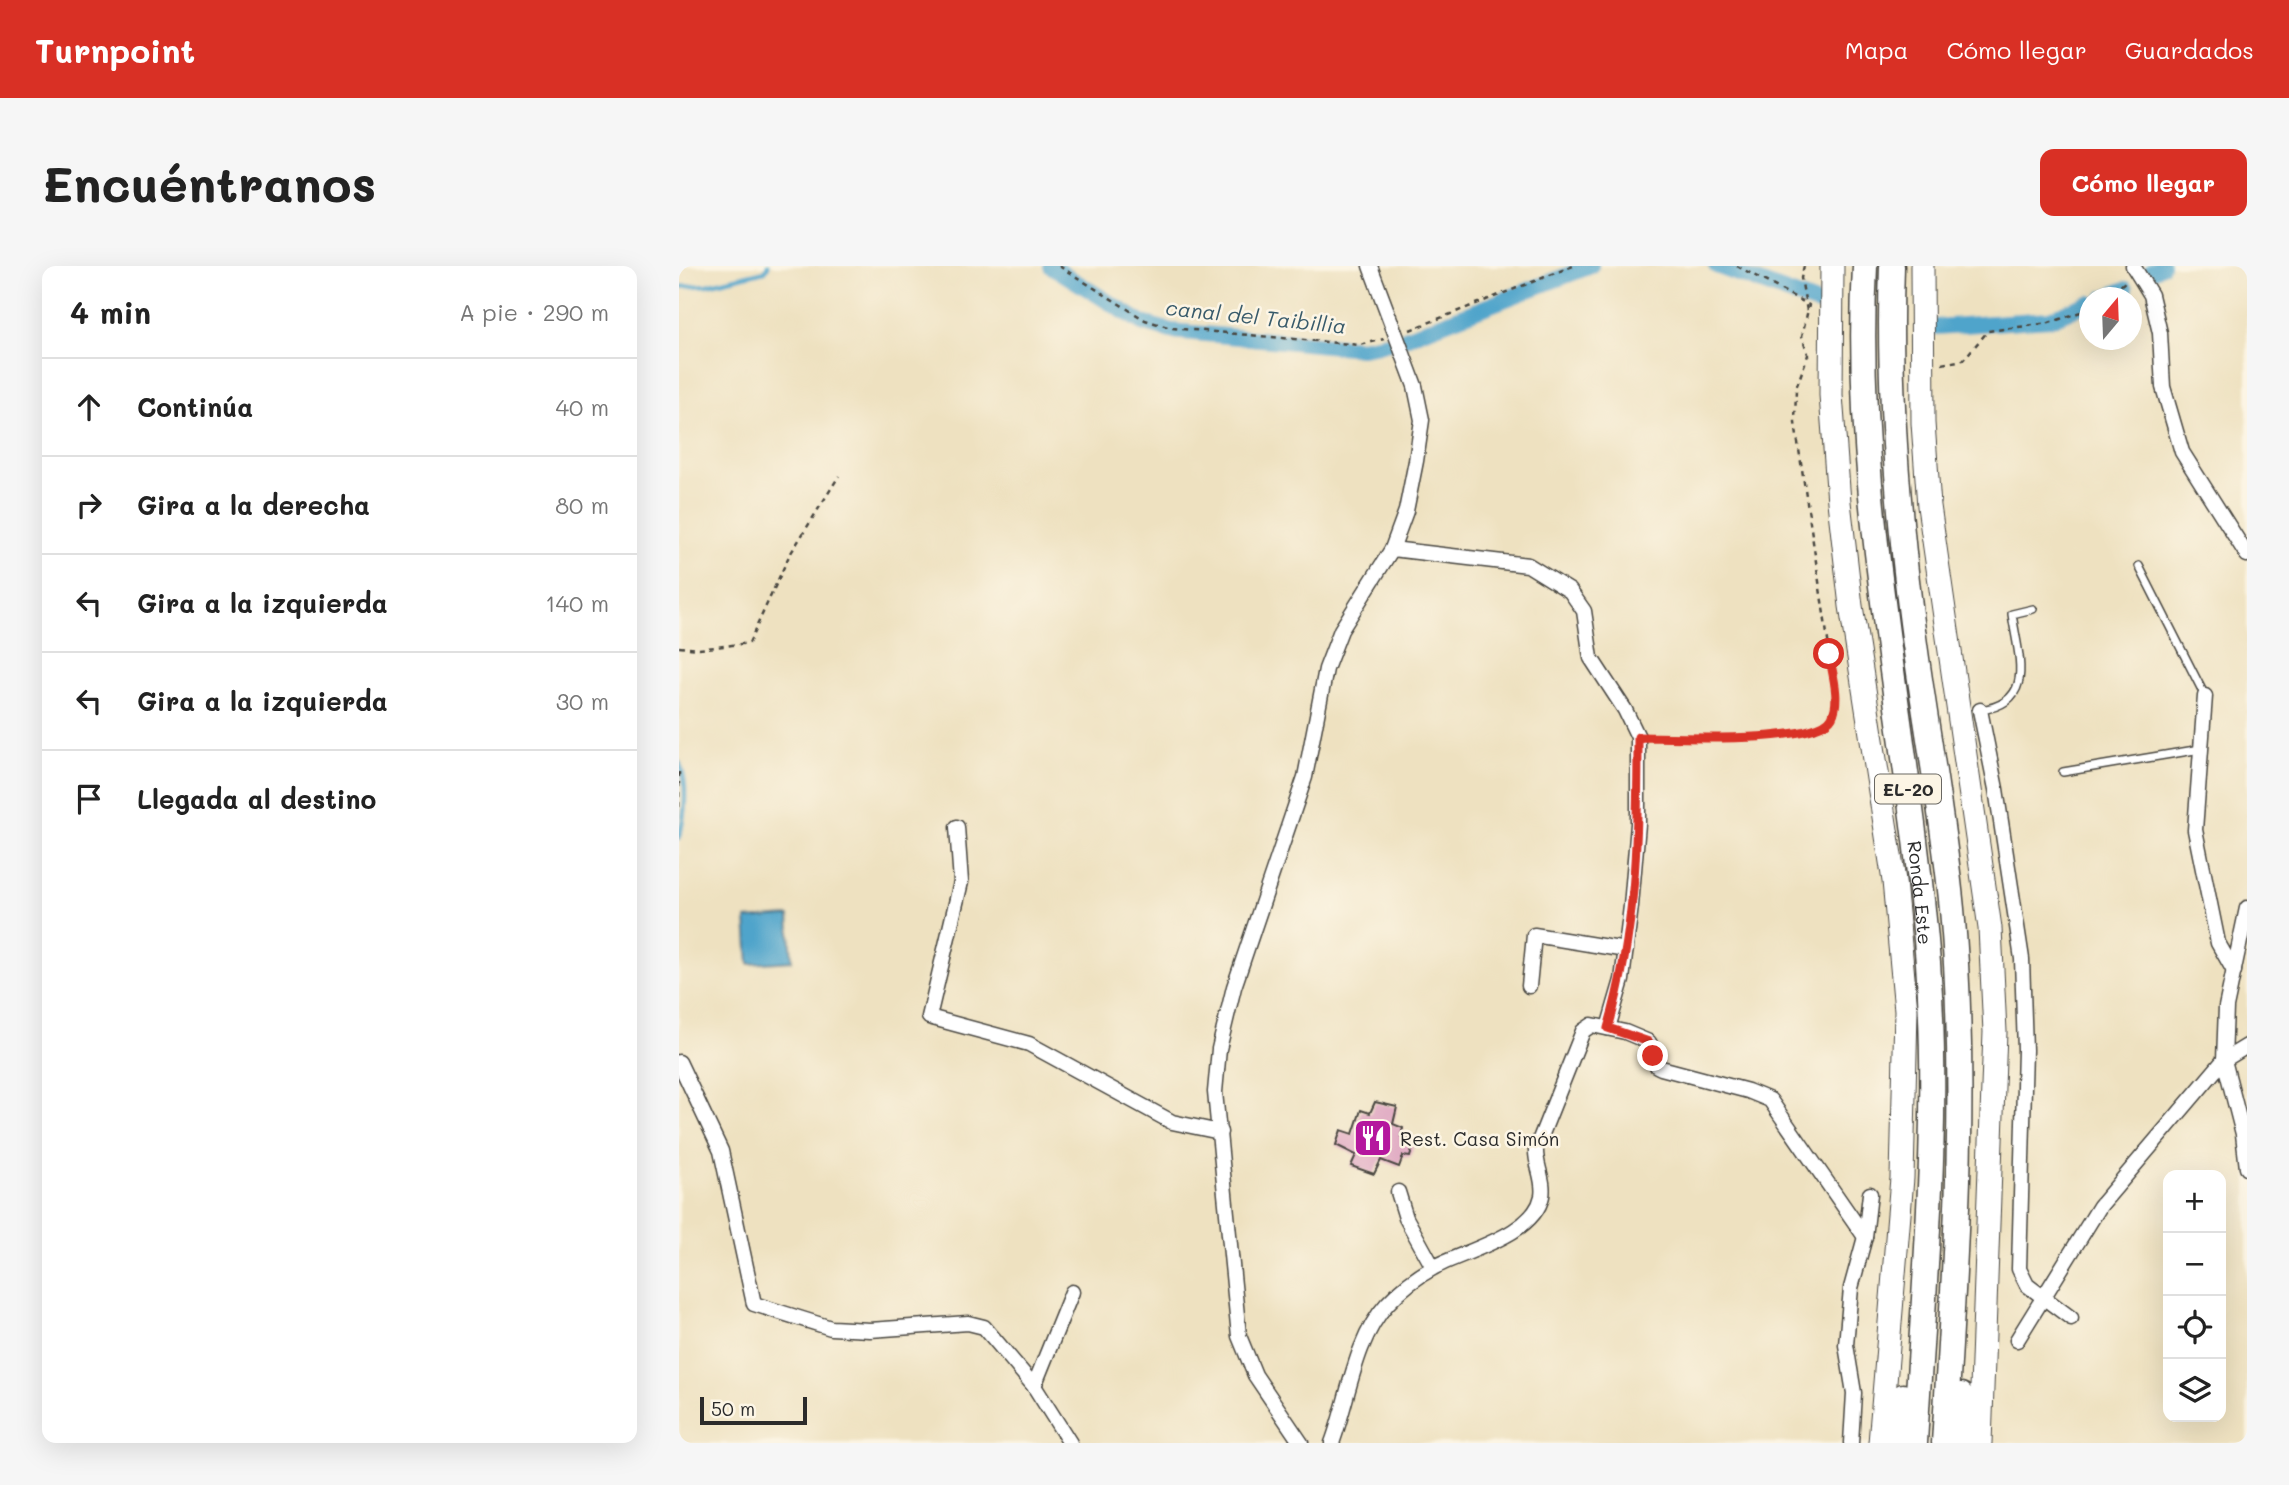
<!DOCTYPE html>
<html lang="es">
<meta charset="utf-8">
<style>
:root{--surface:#fff;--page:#f6f6f6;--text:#222;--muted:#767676;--line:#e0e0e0;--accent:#d93025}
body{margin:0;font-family:Mali,sans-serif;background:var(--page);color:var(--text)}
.controls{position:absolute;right:21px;bottom:21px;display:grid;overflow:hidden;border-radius:14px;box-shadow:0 7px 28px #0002}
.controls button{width:63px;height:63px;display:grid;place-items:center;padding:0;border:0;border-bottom:2px solid var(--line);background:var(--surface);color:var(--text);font:35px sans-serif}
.compass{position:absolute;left:1400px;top:21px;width:63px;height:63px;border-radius:50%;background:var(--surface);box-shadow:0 7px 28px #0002;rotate:19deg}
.scale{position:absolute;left:21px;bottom:18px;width:107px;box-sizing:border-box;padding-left:7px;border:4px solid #2b2b2b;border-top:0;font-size:19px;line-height:24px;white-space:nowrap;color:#2b2b2b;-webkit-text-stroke:5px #fcf5e5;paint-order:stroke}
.stop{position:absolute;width:21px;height:21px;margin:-16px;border:5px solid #d93025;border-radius:50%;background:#fff}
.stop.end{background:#d93025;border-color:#fff;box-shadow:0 2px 7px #0008}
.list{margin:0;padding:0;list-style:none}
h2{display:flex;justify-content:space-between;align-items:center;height:91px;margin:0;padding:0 28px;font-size:30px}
h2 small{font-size:23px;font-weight:400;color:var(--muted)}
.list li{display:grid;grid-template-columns:46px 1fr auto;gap:21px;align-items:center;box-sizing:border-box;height:98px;padding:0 28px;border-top:2px solid var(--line)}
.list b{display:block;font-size:26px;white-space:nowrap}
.list em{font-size:23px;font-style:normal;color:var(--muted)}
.icon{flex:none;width:38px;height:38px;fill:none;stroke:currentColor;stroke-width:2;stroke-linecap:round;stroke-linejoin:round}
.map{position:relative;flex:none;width:1568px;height:1177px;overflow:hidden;border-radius:14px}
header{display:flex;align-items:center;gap:42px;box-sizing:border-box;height:98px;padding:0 35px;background:var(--accent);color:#fff}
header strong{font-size:33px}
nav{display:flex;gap:38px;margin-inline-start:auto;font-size:24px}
.intro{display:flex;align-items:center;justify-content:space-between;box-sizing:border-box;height:168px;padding:0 42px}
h1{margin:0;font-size:49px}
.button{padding:18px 32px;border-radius:14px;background:var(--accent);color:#fff;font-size:24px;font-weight:700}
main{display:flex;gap:42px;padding:0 42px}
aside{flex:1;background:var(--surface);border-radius:14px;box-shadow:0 7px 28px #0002}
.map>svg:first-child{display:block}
</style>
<header>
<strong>Turnpoint</strong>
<nav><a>Mapa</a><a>Cómo llegar</a><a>Guardados</a></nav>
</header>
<div class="intro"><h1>Encuéntranos</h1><a class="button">Cómo llegar</a></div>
<main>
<aside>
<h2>4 min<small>A pie · 290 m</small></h2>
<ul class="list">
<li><svg class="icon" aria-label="ahead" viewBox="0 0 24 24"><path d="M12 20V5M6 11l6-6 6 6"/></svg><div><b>Continúa</b></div><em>40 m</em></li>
<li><svg class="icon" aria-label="right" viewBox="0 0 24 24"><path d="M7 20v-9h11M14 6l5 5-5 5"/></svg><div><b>Gira a la derecha</b></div><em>80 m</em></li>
<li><svg class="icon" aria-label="left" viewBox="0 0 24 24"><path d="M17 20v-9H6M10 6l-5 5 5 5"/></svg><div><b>Gira a la izquierda</b></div><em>140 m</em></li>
<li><svg class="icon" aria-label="left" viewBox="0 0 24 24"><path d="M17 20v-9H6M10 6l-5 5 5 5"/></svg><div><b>Gira a la izquierda</b></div><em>30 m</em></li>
<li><svg class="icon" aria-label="arrive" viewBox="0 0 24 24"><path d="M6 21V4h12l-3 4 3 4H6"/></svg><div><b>Llegada al destino</b></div></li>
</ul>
</aside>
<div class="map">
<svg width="1568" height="1177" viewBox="0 0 1568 1177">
<rect width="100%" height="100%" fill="#fcf5e5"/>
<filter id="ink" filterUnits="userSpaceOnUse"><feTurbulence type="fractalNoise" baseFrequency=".0143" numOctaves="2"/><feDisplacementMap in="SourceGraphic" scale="14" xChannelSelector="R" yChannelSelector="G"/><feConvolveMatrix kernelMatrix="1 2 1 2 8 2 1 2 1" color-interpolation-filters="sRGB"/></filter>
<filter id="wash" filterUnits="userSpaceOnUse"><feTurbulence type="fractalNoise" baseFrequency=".00686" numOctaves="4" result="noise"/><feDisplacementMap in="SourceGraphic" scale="28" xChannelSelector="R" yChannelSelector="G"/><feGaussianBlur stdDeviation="1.57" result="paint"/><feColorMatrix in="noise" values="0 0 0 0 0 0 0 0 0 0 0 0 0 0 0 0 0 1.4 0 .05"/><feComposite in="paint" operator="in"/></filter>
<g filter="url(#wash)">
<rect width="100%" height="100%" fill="#eee1c0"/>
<polygon fill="#4fa4cb" stroke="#3d687b" stroke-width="2" points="110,650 113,695 70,698 67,653"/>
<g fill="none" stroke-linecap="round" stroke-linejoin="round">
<g stroke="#4fa4cb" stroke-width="4.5">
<polyline points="0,21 28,19 86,5 89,0"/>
<path d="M0,496c10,20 6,54 0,76"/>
</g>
<g stroke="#4fa4cb" stroke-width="16">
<polyline points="372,0 463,57 492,65 682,82 710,77"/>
<polyline points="1037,0 1140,38"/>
<polyline points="1472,6 1483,0"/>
<polyline points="1425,32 1447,23"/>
<polyline points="1256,61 1371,53 1410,37"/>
<polyline points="726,72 912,0"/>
</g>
</g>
<g id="blocks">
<polygon fill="#d996ba" points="696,836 718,841 714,858 724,862 722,870 736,874 731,891 724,890 720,901 702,894 695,908 672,900 677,889 657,879 662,864 674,868 682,844 691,847"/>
</g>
</g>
<g filter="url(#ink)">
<use href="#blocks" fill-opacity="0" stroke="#484641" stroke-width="2"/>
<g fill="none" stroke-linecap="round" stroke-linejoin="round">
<g stroke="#484641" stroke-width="10">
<g id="service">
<polyline points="1460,300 1526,430"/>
<path d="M1301,444c57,-7 38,-54 32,-96l21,-5"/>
<polyline points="1384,506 1522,483"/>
</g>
</g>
<g stroke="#484641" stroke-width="17">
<g id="minor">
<polyline points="1454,0 1472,29 1481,67 1484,121 1503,186 1568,289"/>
<polyline points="713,283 849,299 891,325 905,345 912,392 946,444 959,471 959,558 952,640 943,714 929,762"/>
<polyline points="1526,430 1516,564 1539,677 1555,705"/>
<polyline points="1301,444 1317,523 1343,693 1346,784 1340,1003 1348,1019 1392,1052"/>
<polyline points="278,561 282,616 250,751 350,778 493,856 541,866"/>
<polyline points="1568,642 1547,741 1545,794 1564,868 1568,902"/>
<polyline points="850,720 855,669 947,684"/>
<polyline points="0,796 42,885 75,1038 152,1062 191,1064 289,1057 305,1061 355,1120 391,1177"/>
<polyline points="719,926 727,952 754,1001"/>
<polyline points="1338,1074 1421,940 1545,794 1568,780"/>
<polyline points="355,1120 393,1026"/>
<polyline points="622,1177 576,1109 560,1070 536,826 540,783 555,721 626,511 647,403 662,364 713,283 727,245 737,195 743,154 736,120 691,0"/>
<path d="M653,1177c17,-45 22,-102 55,-139 13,-14 29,-27 46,-36 30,-17 101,-32 109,-72 3,-16 -7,-31 -6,-47l47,-118 9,-6 33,7 24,10 8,24 4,2 87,23 22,9 95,137"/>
<polyline points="1172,1177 1175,1127 1167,1079 1172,1022 1186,971 1191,928"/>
</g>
</g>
<g stroke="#484641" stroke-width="25">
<g id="trunk">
<polyline points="1153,0 1152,129 1160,236 1172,340 1215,615 1227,744 1223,912 1201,1177"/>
<polyline points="1243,0 1244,157 1250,240 1311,662 1316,766 1301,1177"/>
</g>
</g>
<g stroke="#484641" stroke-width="27">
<g id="motorway">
<path id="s1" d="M1186,0c-13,235 44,464 63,697 12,160 -4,320 -13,480"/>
<path d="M1213,0c-4,111 4,222 17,332 12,104 33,207 43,311 16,179 3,356 -8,534"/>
<polyline points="1282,1129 1284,1177"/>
<polyline points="1217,1177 1224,1130"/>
</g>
</g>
<g stroke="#484641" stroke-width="2.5" stroke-dasharray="5 5" stroke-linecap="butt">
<polyline points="380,0 466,54 492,62 681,79 705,73"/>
<polyline points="1058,0 1130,39 1123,70 1129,88"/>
<polyline points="1125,0 1122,12 1128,45"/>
<polyline points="1426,32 1446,16"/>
<polyline points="731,64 894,0"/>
<polyline points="1263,98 1284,94 1309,65 1370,57 1410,43"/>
<polyline points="0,381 20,383 70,377 110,290 160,210"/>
<polyline points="973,471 1079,472 1138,464 1152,453 1156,436 1151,388 1116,157 1117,122 1129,89 1133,89"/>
<polyline points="0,506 0,544"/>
</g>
<use href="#service" stroke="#fff" stroke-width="7"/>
<use href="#minor" stroke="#fff" stroke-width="14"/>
<use href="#trunk" stroke="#fff" stroke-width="23"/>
<use href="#motorway" stroke="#fff" stroke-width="24"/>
</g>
</g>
<g fill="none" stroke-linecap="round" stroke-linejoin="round" filter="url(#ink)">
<path stroke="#d93025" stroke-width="9" d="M974,790l-4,-14 -41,-14c28,-94 30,-193 30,-291 33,0 179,8 194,-20 9,-17 0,-45 -3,-63"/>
</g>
<defs>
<g id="restaurant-square" transform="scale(2.0125)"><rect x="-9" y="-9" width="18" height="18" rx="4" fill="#b5179e" stroke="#fcf5e5"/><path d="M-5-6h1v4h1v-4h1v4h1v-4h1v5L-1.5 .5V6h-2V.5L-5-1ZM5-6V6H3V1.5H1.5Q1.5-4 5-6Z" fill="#fff"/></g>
</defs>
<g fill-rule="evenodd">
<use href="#restaurant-square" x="694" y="872"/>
</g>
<g text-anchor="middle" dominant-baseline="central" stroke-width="5" stroke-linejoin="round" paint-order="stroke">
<rect fill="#fcf5e5" stroke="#6a6863" stroke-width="2" x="1196" y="508.5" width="66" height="29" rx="5"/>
<g font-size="18" font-weight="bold" fill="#2b2b2b">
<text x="1229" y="523">EL-20</text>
</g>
<g font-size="19" fill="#2b2b2b" stroke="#fcf5e5">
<text stroke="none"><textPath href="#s1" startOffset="630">Ronda Este</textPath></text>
</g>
<g font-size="19" fill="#2b2b2b" stroke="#fcf5e5" text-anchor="start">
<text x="721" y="872">Rest. Casa Simón</text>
</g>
<g font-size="21" font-style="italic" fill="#395b6b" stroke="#fcf5e5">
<text transform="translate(577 50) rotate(6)">canal del Taibillia</text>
</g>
</g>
</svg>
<div class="controls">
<button>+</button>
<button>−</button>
<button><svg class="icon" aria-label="locate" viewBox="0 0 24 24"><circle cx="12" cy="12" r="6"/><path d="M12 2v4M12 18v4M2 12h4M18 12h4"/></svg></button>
<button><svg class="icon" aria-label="layers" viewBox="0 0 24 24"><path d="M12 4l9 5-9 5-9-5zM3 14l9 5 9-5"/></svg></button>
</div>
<svg class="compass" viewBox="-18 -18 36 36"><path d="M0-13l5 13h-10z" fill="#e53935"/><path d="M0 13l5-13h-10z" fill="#767676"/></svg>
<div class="scale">50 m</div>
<div class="stop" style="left:1150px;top:388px"></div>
<div class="stop end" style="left:974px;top:790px"></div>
</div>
</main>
